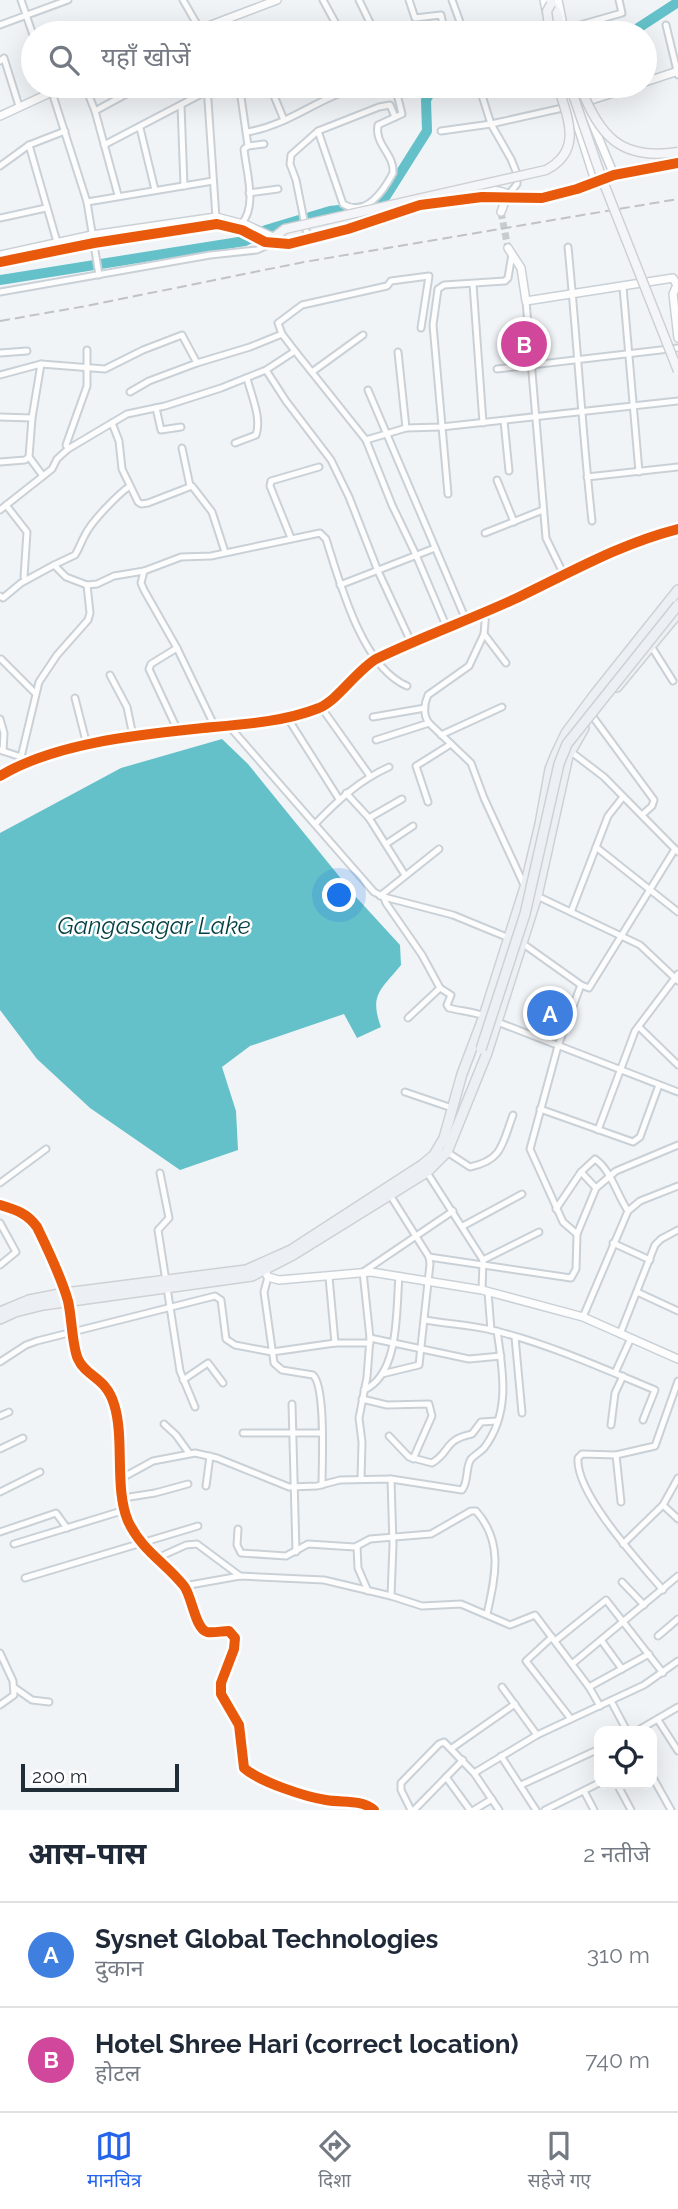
<!DOCTYPE html>
<html lang="hi">
<meta charset="utf-8">
<style>
:root{--surface:#fff;--page:#f2f2f3;--text:#1f2937;--muted:#747a83;--line:#e0e1e3;--accent:#2563eb}
body{margin:0;font-family:Raleway,"Noto Sans Devanagari",sans-serif;background:var(--page);color:var(--text)}
.controls{position:absolute;right:21px;bottom:21px;display:grid;overflow:hidden;border-radius:14px;box-shadow:0 7px 28px #0002}
.controls button{width:63px;height:63px;display:grid;place-items:center;padding:0;border:0;border-bottom:2px solid var(--line);background:var(--surface);color:var(--text);font:35px sans-serif}
.scale{position:absolute;left:21px;bottom:18px;width:158px;box-sizing:border-box;padding-left:7px;border:4px solid #202d36;border-top:0;font-size:19px;line-height:24px;white-space:nowrap;color:#202d36;-webkit-text-stroke:5px #fff;paint-order:stroke}
.you{position:absolute;left:340px;top:896px;width:24px;height:24px;margin:-18px;border:5px solid #fff;border-radius:50%;background:#1a73e8;box-shadow:0 0 0 10px #1a73e833}
.badge{display:grid;place-items:center;width:46px;height:46px;border-radius:50%;background:var(--accent);color:#fff;font-size:23px;font-weight:700}
.pin{position:absolute;translate:-50% -50%;border:4px solid #fff;box-shadow:0 2px 7px #0006}
.list{margin:0;padding:0;list-style:none}
h2{display:flex;justify-content:space-between;align-items:center;height:91px;margin:0;padding:0 28px;font-size:30px}
h2 small{font-size:23px;font-weight:400;color:var(--muted)}
.list li{display:grid;grid-template-columns:46px 1fr auto;gap:21px;align-items:center;box-sizing:border-box;height:105px;padding:0 28px;border-top:2px solid var(--line)}
.list b{display:block;font-size:26px;white-space:nowrap}
.list p{margin:0;font-size:23px;white-space:nowrap;color:var(--muted)}
.list em{font-size:23px;font-style:normal;color:var(--muted)}
.icon{flex:none;width:38px;height:38px;fill:none;stroke:currentColor;stroke-width:2;stroke-linecap:round;stroke-linejoin:round}
.map{position:relative;flex:none;width:678px;height:1810px;overflow:hidden}
.search{position:absolute;background:var(--surface);box-shadow:0 7px 28px #0002;left:21px;right:21px;top:21px;height:77px;display:flex;align-items:center;gap:18px;box-sizing:border-box;padding:0 24px;border-radius:38px;color:var(--muted);font-size:26px}
.sheet{height:301px;background:var(--surface)}
nav{display:flex;justify-content:space-around;align-items:center;box-sizing:border-box;height:98px;border-top:2px solid var(--line);background:var(--surface);font-size:19px;color:var(--muted)}
nav a{display:grid;justify-items:center;gap:4px}
nav .on{color:var(--accent)}
.map>svg:first-child{display:block}
</style>
<div class="map">
<svg width="678" height="1810" viewBox="0 0 678 1810">
<rect width="100%" height="100%" fill="#f1f4f7"/>
<path fill="#64c1c9" d="M222,739l26,25 108,133 44,48 1,20c-20,25 -32,29 -20,62l-24,11 -13,-24 -94,32 -28,21 14,44 2,39 -58,20 -90,-62 -53,-49 -37,-49v-177l121,-65z"/>
<g fill="none" stroke-linecap="round" stroke-linejoin="round">
<g stroke="#64c1c9" stroke-width="10">
<polyline points="626,33 632,32 678,2"/>
<polyline points="310,217 330,211 366,207 386,196 427,131 426,100 434,86"/>
<polyline points="0,280 245,241 266,230 299,220"/>
</g>
<polyline stroke="#c7ccd0" stroke-width="7" stroke-dasharray="7 3.5" stroke-linecap="butt" points="501,212 508,248"/>
<g stroke="#c9d1d7" stroke-width="9">
<g id="street">
<polyline points="21,0 33,35"/>
<polyline points="183,0 202,33"/>
<polyline points="323,0 341,33"/>
<polyline points="359,0 375,33"/>
<polyline points="409,0 415,18 441,15 444,29 434,33"/>
<polyline points="452,0 464,33"/>
<polyline points="0,25 68,0"/>
<polyline points="666,25 678,75"/>
<polyline points="573,27 622,13 619,0"/>
<polyline points="105,33 123,26 129,33"/>
<polyline points="300,33 310,29"/>
<polyline points="0,61 4,58 19,106"/>
<polyline points="50,86 87,202 99,275"/>
<polyline points="85,86 95,111 118,195"/>
<polyline points="207,86 216,218"/>
<polyline points="270,86 284,120"/>
<polyline points="479,86 491,124 511,159 517,174 517,184 509,194"/>
<path d="M240,90l8,56 -4,3c2,22 14,58 -3,75"/>
<polyline points="181,105 184,186"/>
<polyline points="95,111 141,86"/>
<polyline points="140,128 155,190"/>
<path d="M318,131l25,73c23,14 41,-14 50,-31 2,-18 -19,-29 -15,-48l24,-11 -7,-28"/>
<polyline points="441,131 491,124 567,107"/>
<path d="M247,132c40,-6 71,-34 110,-45"/>
<polyline points="29,145 57,242"/>
<polyline points="104,145 207,91"/>
<polyline points="248,146 264,144"/>
<polyline points="0,166 29,145 65,131"/>
<polyline points="249,193 278,189"/>
<polyline points="87,202 213,181"/>
<polyline points="0,218 46,208"/>
<polyline points="307,235 296,180 290,164 291,155 318,131 379,107 390,105 395,117"/>
<path d="M568,247c9,91 14,183 24,274"/>
<polyline points="473,284 483,423"/>
<polyline points="623,287 639,472"/>
<polyline points="0,292 210,255 257,250 272,243"/>
<polyline points="526,301 546,538 563,573"/>
<polyline points="421,328 429,276 391,281 387,286 302,305 278,323 282,334 295,351 366,440 392,505 416,555 447,628"/>
<polyline points="398,352 406,428"/>
<polyline points="0,353 27,351"/>
<polyline points="497,369 678,348"/>
<polyline points="266,370 286,401 331,460 349,497 378,571 411,642"/>
<polyline points="312,372 363,335"/>
<polyline points="0,375 41,364 105,369 143,350 182,335 197,363 250,347 282,334"/>
<polyline points="368,390 466,620"/>
<polyline points="130,392 149,381 197,363"/>
<polyline points="156,408 161,430 181,427"/>
<polyline points="0,417 32,418"/>
<polyline points="504,421 509,471"/>
<polyline points="112,423 119,441 122,469 138,502 141,504 148,503 192,486 212,512 225,552"/>
<polyline points="366,440 406,428 441,427 678,401"/>
<path d="M235,443l21,-8c6,-17 -5,-40 -9,-57"/>
<polyline points="182,448 190,486"/>
<polyline points="68,449 66,445 87,386 87,350"/>
<polyline points="29,457 43,476"/>
<polyline points="0,462 25,460 29,457 32,418 41,364"/>
<polyline points="587,477 678,467"/>
<polyline points="497,480 514,522"/>
<path d="M130,486c-12,8 -39,36 -45,49 -4,7 -6,14 -10,20l-21,10 12,12 21,8 10,-1 17,-8 30,-5 37,-14 30,-1 109,-23 6,6c14,44 36,128 81,147"/>
<polyline points="448,494 433,325 438,289 444,285 505,281 508,278 512,254"/>
<polyline points="6,505 27,532 24,577 26,580"/>
<polyline points="0,510 52,469 57,459 68,449 127,414 165,406 221,388 266,370 295,351"/>
<polyline points="485,533 543,510"/>
<polyline points="291,538 270,486 271,481 319,467"/>
<polyline points="144,571 141,583 144,590 177,648 215,727"/>
<polyline points="340,585 435,548"/>
<polyline points="0,596 3,598 21,583 54,565"/>
<path d="M486,611l-2,23 -15,32 -41,29c-4,9 -5,20 1,28l42,40 13,35 41,89"/>
<polyline points="484,634 506,663"/>
<polyline points="651,646 673,681"/>
<polyline points="177,648 151,664 149,669 178,731"/>
<polyline points="1,659 35,693"/>
<polyline points="110,675 127,707 133,736"/>
<polyline points="75,698 87,745"/>
<polyline points="321,707 370,776"/>
<polyline points="287,717 339,799"/>
<polyline points="373,717 425,708"/>
<polyline points="593,717 654,800 652,806 642,815"/>
<polyline points="0,719 4,733 3,751"/>
<polyline points="229,726 374,892 384,897 453,915 509,938"/>
<polyline points="441,735 502,707"/>
<polyline points="376,740 429,723"/>
<polyline points="0,750 24,758"/>
<polyline points="570,751 604,777 678,852"/>
<polyline points="21,757 39,682 57,655 88,620 90,613 87,585"/>
<polyline points="346,793 369,818 405,875"/>
<polyline points="428,802 416,766 451,744"/>
<polyline points="369,818 402,799"/>
<path d="M316,823c22,-23 44,-43 73,-56"/>
<polyline points="386,844 413,826"/>
<polyline points="596,847 678,912"/>
<polyline points="535,895 640,945 678,981"/>
<polyline points="380,896 439,849"/>
<polyline points="384,898 386,903 422,955 440,988 408,1018"/>
<polyline points="571,912 608,816 623,797"/>
<polyline points="522,943 581,985 589,988 675,849"/>
<path d="M440,988l11,7 -4,10 2,3c11,3 28,4 37,9"/>
<polyline points="495,1021 678,1092"/>
<polyline points="639,1027 678,1065"/>
<polyline points="405,1092 452,1108"/>
<polyline points="540,1109 633,1142 640,1137 659,1085"/>
<polyline points="598,1130 635,1031 678,974"/>
<path d="M447,1152l23,15c33,-7 32,-23 43,-52"/>
<polyline points="426,1171 483,1260 482,1290"/>
<polyline points="581,1172 596,1188"/>
<polyline points="160,1173 169,1218 158,1230 180,1371 195,1407"/>
<polyline points="0,1183 46,1149"/>
<path d="M556,1209l25,-37 14,-13c16,11 22,36 33,52"/>
<polyline points="0,1223 16,1252 0,1265"/>
<polyline points="463,1226 522,1194"/>
<polyline points="577,1234 563,1222 530,1149 558,1046 581,985"/>
<polyline points="613,1243 650,1260"/>
<polyline points="429,1257 571,1278 576,1269 577,1234 596,1188 616,1171 678,1145"/>
<polyline points="483,1260 539,1232"/>
<path d="M268,1277l-4,15 10,71 8,7 31,5c13,12 9,89 9,110"/>
<polyline points="329,1277 335,1343"/>
<polyline points="488,1292 491,1330"/>
<polyline points="637,1292 678,1311"/>
<path d="M68,1302c3,13 7,54 13,62 11,17 25,14 33,40 13,42 -3,93 22,131 13,20 34,32 48,51 8,11 11,43 23,46 7,1 15,-1 22,-1l6,7 -1,11 -13,34v11l18,31 5,43c16,14 62,29 82,32 17,3 35,-1 48,10"/>
<polyline points="583,1317 628,1211 640,1201 678,1186"/>
<path d="M425,1320c23,4 48,5 71,11 55,14 106,37 159,59l-12,30"/>
<polyline points="620,1334 655,1245 661,1239 678,1230"/>
<polyline points="515,1337 522,1413"/>
<polyline points="370,1338 469,1359 501,1356"/>
<polyline points="0,1362 26,1345 37,1341 215,1296 221,1300 226,1339 235,1345 272,1352 335,1343 370,1343"/>
<polyline points="615,1373 631,1338"/>
<polyline points="382,1374 419,1365 430,1264 429,1257 390,1195"/>
<polyline points="183,1380 208,1363 223,1383"/>
<path d="M364,1390c36,-16 32,-80 35,-114"/>
<polyline points="362,1399 387,1405 429,1404 432,1416 413,1459"/>
<polyline points="292,1404 296,1552"/>
<polyline points="0,1416 9,1412"/>
<polyline points="164,1424 176,1435 189,1453"/>
<polyline points="611,1425 615,1393 623,1376"/>
<polyline points="243,1433 321,1433"/>
<path d="M389,1436l20,21 23,6c19,-11 11,-23 40,-29l9,-12 16,-1"/>
<polyline points="0,1449 23,1438"/>
<polyline points="616,1455 621,1502"/>
<path d="M122,1478l31,-17 42,-8 22,5 72,29 28,-1 23,-6 51,-1 71,11c7,-9 3,-22 9,-31 4,-4 9,-7 13,-11 27,-35 19,-77 13,-117"/>
<polyline points="361,1479 362,1442 359,1418 367,1377 370,1338 363,1272 453,1211"/>
<polyline points="391,1479 393,1545 391,1596"/>
<polyline points="206,1486 210,1456"/>
<polyline points="0,1492 40,1472"/>
<polyline points="123,1498 155,1493 188,1484"/>
<polyline points="663,1505 678,1519"/>
<path d="M238,1529l-1,16 4,8 45,3 22,-12 47,3 15,-8 61,-5 40,-23h5c28,31 19,67 11,103"/>
<polyline points="0,1532 56,1513 67,1528"/>
<polyline points="14,1544 125,1510"/>
<polyline points="623,1544 663,1505 678,1478"/>
<polyline points="357,1546 358,1568 368,1591"/>
<polyline points="155,1559 186,1545 197,1544 240,1576"/>
<polyline points="25,1578 198,1526"/>
<polyline points="622,1582 644,1605"/>
<polyline points="184,1586 240,1576 324,1580 391,1596 422,1606 461,1604 510,1625 535,1615 589,1687 600,1706"/>
<path d="M663,1590c-24,-28 -88,-97 -85,-132l4,-4 34,1 39,-9 23,-65"/>
<polyline points="658,1636 678,1619"/>
<polyline points="552,1637 526,1661 571,1719"/>
<polyline points="601,1640 622,1669"/>
<polyline points="555,1641 606,1600 663,1673"/>
<polyline points="0,1653 13,1681 14,1695 0,1705"/>
<polyline points="572,1664 678,1576"/>
<polyline points="502,1687 537,1735"/>
<polyline points="589,1687 649,1654"/>
<polyline points="15,1688 32,1700 49,1702"/>
<polyline points="611,1701 627,1731"/>
<polyline points="658,1720 678,1751"/>
<polyline points="637,1731 678,1707"/>
<polyline points="452,1748 515,1704"/>
<polyline points="501,1756 536,1810"/>
<polyline points="474,1773 537,1735 644,1685 678,1661"/>
<polyline points="652,1776 671,1810"/>
<polyline points="446,1777 470,1810"/>
<polyline points="617,1784 631,1810"/>
<polyline points="521,1785 599,1749"/>
<polyline points="584,1791 594,1810"/>
<polyline points="411,1810 401,1790 401,1783 439,1744 444,1742 474,1773 499,1810"/>
<polyline points="414,1810 463,1760"/>
<polyline points="474,1810 492,1799"/>
<polyline points="545,1810 599,1783"/>
</g>
</g>
<g stroke="#c9d1d7" stroke-width="10">
<g id="secondary">
<polyline points="544,0 547,15"/>
<polyline points="558,0 562,20"/>
<polyline points="190,33 277,0"/>
<polyline points="645,82 678,71"/>
<polyline points="565,86 595,181"/>
<polyline points="582,103 635,86"/>
<polyline points="584,103 614,175"/>
<polyline points="0,116 65,86"/>
<path d="M450,195c20,-2 48,-11 64,3"/>
<polyline points="501,212 507,196"/>
<polyline points="508,248 521,268 526,301 673,278 678,287"/>
<polyline points="0,255 92,235 216,217 247,225 277,239"/>
<polyline points="0,262 94,243 217,224 242,230 265,242 289,244 348,229 420,205 482,197 542,198 577,189 614,175 678,163"/>
<polyline points="677,285 673,294 678,338"/>
<path d="M0,776c58,-35 147,-42 213,-49 36,-3 73,-6 106,-19 19,-8 36,-36 57,-49 47,-23 96,-40 143,-62 52,-25 103,-54 159,-68"/>
<path d="M0,1205c11,3 22,6 31,14 15,15 26,55 35,76"/>
<polyline points="262,1266 268,1277 279,1280 371,1272 482,1290 583,1317 678,1359"/>
</g>
</g>
<g stroke="#ced1d4" stroke-width="11">
<g id="primary">
<polyline points="550,1 557,13 563,33"/>
<polyline points="552,13 556,33"/>
<polyline points="273,238 285,229"/>
</g>
</g>
<g stroke="#ced1d4" stroke-width="12">
<g id="highway">
<polyline points="617,687 678,613"/>
<polyline points="0,1312 29,1300 65,1293 246,1270 291,1250 422,1165 434,1155 444,1138 462,1074 484,1016 525,887 540,824 550,769 556,754 566,733 595,694 678,590"/>
<polyline points="0,1319 15,1312 43,1305 252,1276 293,1255 427,1172 447,1152 487,1053 537,896 568,756 584,728"/>
</g>
</g>
<use href="#street" stroke="#fdfdfe" stroke-width="5"/>
<use href="#secondary" stroke="#fdfdfe" stroke-width="7"/>
<use href="#primary" stroke="#f4f5f8" stroke-width="8"/>
<use href="#highway" stroke="#ecf0f5" stroke-width="9"/>
<polyline stroke="#c1c2c3" stroke-width="2" stroke-dasharray="10 5" stroke-linecap="butt" points="0,321 86,306 304,262 678,199"/>
<g stroke="#ced1d4" stroke-width="11" stroke-linecap="butt">
<g id="primary-bridge">
<polyline points="550,33 547,11 551,4"/>
<polyline points="570,86 601,176 678,371"/>
<path d="M580,86c20,50 40,75 98,66"/>
<path d="M285,229l261,-59c38,-20 21,-53 12,-84"/>
</g>
</g>
<g stroke="#ced1d4" stroke-width="12" stroke-linecap="butt">
<polyline id="highway-bridge" points="481,1049 525,914 559,764 567,744 678,605"/>
</g>
<use href="#primary-bridge" stroke="#f4f5f8" stroke-width="8"/>
<use href="#highway-bridge" stroke="#ecf0f5" stroke-width="9"/>
<g stroke="#fff" stroke-width="15">
<g id="cycleway">
<polyline points="0,262 94,243 217,224 242,230 265,242 289,244 348,229 420,205 482,197 542,198 577,189 614,175 678,163"/>
<path d="M0,776c58,-35 147,-42 213,-49 36,-3 73,-6 106,-19 19,-8 36,-36 57,-49 47,-23 96,-40 143,-62 52,-25 103,-54 159,-68"/>
<path d="M0,1205c16,5 27,8 37,22 11,23 24,49 31,74 4,17 4,45 10,58 8,18 28,18 36,45 11,34 0,84 14,117 14,30 37,41 56,65 8,10 11,43 23,46 7,1 15,-1 22,-1l6,7 -1,11 -13,34v11l18,31 5,43c16,14 62,29 82,32 17,3 35,-1 48,10"/>
</g>
</g>
<use href="#cycleway" stroke="#e8590c" stroke-width="10"/>
</g>
<g text-anchor="middle" dominant-baseline="central" stroke-width="5" stroke-linejoin="round" paint-order="stroke">
<g font-size="24" font-style="italic" fill="#033e42" stroke="#fff">
<text x="154" y="925">Gangasagar Lake</text>
</g>
</g>
</svg>
<div class="controls">
<button><svg class="icon" aria-label="locate" viewBox="0 0 24 24"><circle cx="12" cy="12" r="6"/><path d="M12 2v4M12 18v4M2 12h4M18 12h4"/></svg></button>
</div>
<div class="scale">200 m</div>
<div class="you"></div>
<div class="pin badge" style="left:550px;top:1013px;background:#3f7fe0">A</div>
<div class="pin badge" style="left:524px;top:344px;background:#d1479c">B</div>
<div class="search"><svg class="icon" aria-label="search" viewBox="0 0 24 24"><circle cx="10" cy="10" r="6"/><path d="M15 15l6 6"/></svg>यहाँ खोजें</div>
</div>
<section class="sheet">
<h2>आस-पास<small>2 नतीजे</small></h2>
<ul class="list">
<li><span class="badge" style="background:#3f7fe0">A</span><div><b>Sysnet Global Technologies</b><p>दुकान</p></div><em>310 m</em></li>
<li><span class="badge" style="background:#d1479c">B</span><div><b>Hotel Shree Hari (correct location)</b><p>होटल</p></div><em>740 m</em></li>
</ul>
</section>
<nav>
<a class="on"><svg class="icon" aria-label="map" viewBox="0 0 24 24"><path d="M3 6l6-2 6 2 6-2v14l-6 2-6-2-6 2zM9 4v14M15 6v14"/></svg>मानचित्र</a>
<a><svg class="icon" aria-label="directions" viewBox="0 0 24 24"><path d="M12 3l9 9-9 9-9-9zM9 14v-3h6M13 9l2 2-2 2"/></svg>दिशा</a>
<a><svg class="icon" aria-label="saved" viewBox="0 0 24 24"><path d="M7 4h10v16l-5-4-5 4z"/></svg>सहेजे गए</a>
</nav>
